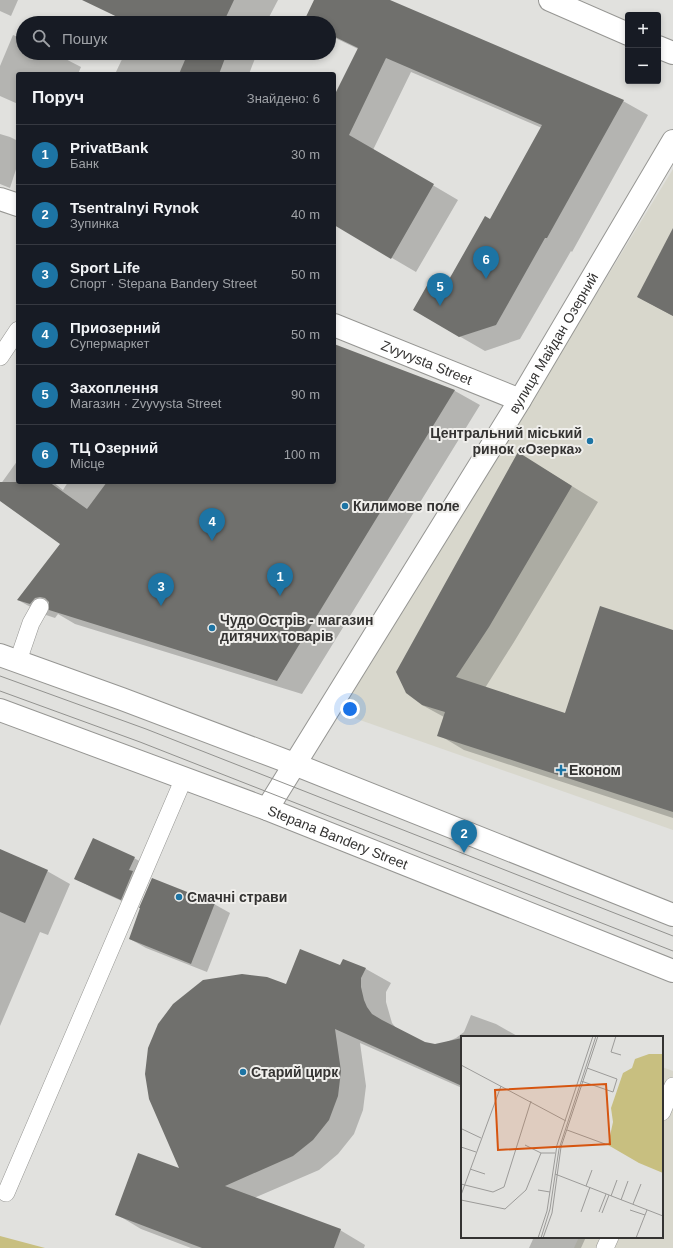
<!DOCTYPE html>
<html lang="uk">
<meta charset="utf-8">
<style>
:root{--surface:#171b24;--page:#242831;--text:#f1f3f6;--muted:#9ea1a6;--line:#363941;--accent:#1d74a4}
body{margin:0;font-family:Arial,sans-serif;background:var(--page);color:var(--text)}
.controls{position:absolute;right:12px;top:12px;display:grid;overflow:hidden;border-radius:4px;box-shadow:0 2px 6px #0003}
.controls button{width:36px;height:36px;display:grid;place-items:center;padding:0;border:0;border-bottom:1px solid var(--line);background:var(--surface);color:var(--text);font:20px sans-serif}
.you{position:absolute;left:350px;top:709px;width:14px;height:14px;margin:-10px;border:3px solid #fff;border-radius:50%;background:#1a73e8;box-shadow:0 0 0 6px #1a73e833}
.badge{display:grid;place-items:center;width:26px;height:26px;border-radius:50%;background:var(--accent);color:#fff;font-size:13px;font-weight:700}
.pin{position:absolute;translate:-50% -33px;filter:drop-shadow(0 1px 2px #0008)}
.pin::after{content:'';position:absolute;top:21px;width:14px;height:12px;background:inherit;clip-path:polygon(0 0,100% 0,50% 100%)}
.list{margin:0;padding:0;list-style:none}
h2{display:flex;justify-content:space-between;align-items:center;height:52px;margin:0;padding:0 16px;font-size:17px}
h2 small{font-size:13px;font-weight:400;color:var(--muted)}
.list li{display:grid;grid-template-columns:26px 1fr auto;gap:12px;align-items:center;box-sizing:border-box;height:60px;padding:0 16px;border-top:1px solid var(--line)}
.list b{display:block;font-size:15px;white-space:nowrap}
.list p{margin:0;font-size:13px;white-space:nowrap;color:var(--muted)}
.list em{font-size:13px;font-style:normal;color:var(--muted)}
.icon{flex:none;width:22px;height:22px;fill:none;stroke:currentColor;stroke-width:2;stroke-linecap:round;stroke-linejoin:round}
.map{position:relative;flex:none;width:673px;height:1248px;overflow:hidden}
.search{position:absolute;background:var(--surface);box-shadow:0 2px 6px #0003;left:16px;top:16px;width:320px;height:44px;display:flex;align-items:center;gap:10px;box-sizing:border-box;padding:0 14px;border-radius:22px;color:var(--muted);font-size:15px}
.panel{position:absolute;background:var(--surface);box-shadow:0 2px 6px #0003;left:16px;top:72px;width:320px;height:412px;border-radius:4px}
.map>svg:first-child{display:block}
</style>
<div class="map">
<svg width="673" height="1248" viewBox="0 0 673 1248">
<rect width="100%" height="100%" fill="#e1e1de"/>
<g fill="#d8d7cc">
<polygon points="673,169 673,830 340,713"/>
<polygon points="662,1067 673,1071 673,1248 574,1248 579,1237 662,1237"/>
</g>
<polygon fill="#c8bf80" points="0,1236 45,1248 0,1248"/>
<g fill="#0003">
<polygon points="0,0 18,0 11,16 0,11"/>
<polygon points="112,0 278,0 266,23 128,23 107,11"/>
<polygon points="315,0 387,0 623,101 648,115 572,252 571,251 520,339 485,351 414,310 447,284 490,220 542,128 411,72 373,150 458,200 416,272 334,224 334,98 358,49 329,35 329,23 308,23"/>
<polygon points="13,35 23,39 23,53 54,53 81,67 78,74 18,74 18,104 0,96 0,66"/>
<polygon points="125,53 257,53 249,74 115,74"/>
<polygon points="0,134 10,137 18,141 18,163 10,188 0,184"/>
<polygon points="673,257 673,316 638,297"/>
<polygon points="334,345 455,391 480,405 302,694 75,624 58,614 55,618 43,614 18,600 61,544 0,499 0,485 18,460 18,482 53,482 63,490 68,482 334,482"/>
<polygon points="544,469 598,502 514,642 485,688 566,714 673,631 673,818 464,750 439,735 444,717 422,705"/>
<polygon points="0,850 47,871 70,884 48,935 40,932 0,1026"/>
<polygon points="134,858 150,867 137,908 91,887 75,878"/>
<polygon points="214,904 230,913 207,972 146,948 130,939"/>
<polygon points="340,966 366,969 391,983 386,992 386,1002 392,1023 396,1028 425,1043 435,1045 442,1044 456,1038 464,1032 471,1015 496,1024 519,1037 462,1037 462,1088 360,1043 366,1086 363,1110 354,1134 338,1154 319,1170 254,1198 340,1230 365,1245 364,1248 191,1248 141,1229 116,1214 181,1170 286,985"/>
<polygon points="534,1237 586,1237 581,1248 529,1248"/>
</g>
<g fill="#70706d">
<polygon points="82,0 234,0 226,17 239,22 130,23"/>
<polygon points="314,0 390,0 624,100 547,238 545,238 496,325 459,337 413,310 433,275 447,283 485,216 490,219 542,125 386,58 349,135 434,184 391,259 334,225 334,96 358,48 329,34 329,23 303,23"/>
<polygon points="188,53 227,53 219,74 179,74"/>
<polygon points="673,228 673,316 637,297"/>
<polygon points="334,344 455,390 277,681 49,610 49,602 45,598 40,597 35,598 30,604 17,600 60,544 0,501 0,482 49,482 87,509 107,482 334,482"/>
<polygon points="518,452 572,486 489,627 456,677 565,713 600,606 673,630 673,812 437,736 445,712 422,705 406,693 396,672"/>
<polygon points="93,838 135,857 129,870 133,871 121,900 74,879"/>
<polygon points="0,849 48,870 25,923 0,912"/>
<polygon points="152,878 215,903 191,964 129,939 140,908 139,908"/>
<polygon points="300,949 340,965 343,959 366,968 361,978 361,987 364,1000 367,1007 372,1014 382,1020 425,1042 435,1044 462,1038 462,1086 335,1029 341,1071 338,1096 329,1120 313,1140 293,1156 225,1186 341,1229 334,1248 202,1248 115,1215 138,1153 179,1168 149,1099 145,1074 148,1048 158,1024 173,1004 203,980 242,974 267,977 286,984"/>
</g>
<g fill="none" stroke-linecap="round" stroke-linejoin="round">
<g stroke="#969693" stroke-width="18">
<g id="lane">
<polyline points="0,357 18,330"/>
<polyline points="18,661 31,623 40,607"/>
<polyline points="662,1112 673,1086"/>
<polyline points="6,1193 184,778"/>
<polyline points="605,1248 610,1237"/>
</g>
</g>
<g stroke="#969693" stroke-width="24">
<g id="street">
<polyline points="550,0 628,34"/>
<polyline points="658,47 673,53"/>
<polyline points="0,199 18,205"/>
<path id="s1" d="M334,325l186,75"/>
<path id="s2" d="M267,809l253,-409 153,-259"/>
</g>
</g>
<g stroke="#969693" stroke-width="24">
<g id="primary">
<polyline points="0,655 122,699 294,764 673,915"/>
<path id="s3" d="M0,710l267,99 406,162"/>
</g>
</g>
<use href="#lane" stroke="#fff" stroke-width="17"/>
<use href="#street" stroke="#fff" stroke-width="22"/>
<use href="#primary" stroke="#fff" stroke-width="22"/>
<g stroke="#92928f" stroke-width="1">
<polyline points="0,676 146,729 673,936"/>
<polyline points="0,691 140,742 673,951"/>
</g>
</g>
<g fill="#1d74a4" stroke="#efeeeb" stroke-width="1.5">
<circle cx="590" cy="441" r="4"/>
<circle cx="345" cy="506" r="4"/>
<circle cx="212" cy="628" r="4"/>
<path d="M559 764h4v4h4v4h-4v4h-4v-4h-4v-4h4z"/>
<circle cx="179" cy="897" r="4"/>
<circle cx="243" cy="1072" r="4"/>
</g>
<g text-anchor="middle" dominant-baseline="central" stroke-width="4" stroke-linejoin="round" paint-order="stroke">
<g font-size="14" fill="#343332" stroke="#efeeeb">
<text stroke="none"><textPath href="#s2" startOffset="547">вулиця Майдан Озерний</textPath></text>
<text stroke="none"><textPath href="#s1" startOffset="100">Zvyvysta Street</textPath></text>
<text stroke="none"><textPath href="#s3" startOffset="361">Stepana Bandery Street</textPath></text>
</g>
<g font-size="14" font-weight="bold" fill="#343332" stroke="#efeeeb" text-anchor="start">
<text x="582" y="433" text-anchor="end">Центральний міський<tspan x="582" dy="16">ринок «Озерка»</tspan></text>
<text x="353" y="506">Килимове поле</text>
<text x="220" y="620">Чудо Острів - магазин<tspan x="220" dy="16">дитячих товарів</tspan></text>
<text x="569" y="770">Економ</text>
<text x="187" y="897">Смачні страви</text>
<text x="251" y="1072">Старий цирк</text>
</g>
</g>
<g transform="translate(461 1036)">
<rect width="202" height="202" fill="#e1e1de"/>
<path d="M188,18h14v119l-24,-10 -31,-18 5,-23 -2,-14 12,-35 9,-5 3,-9z" fill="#c8bf80"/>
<path fill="none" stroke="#9c9b99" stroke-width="1" d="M155,0l-5,16 10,3M0,29l105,56M120,45l32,11 4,-13 -30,-11M1,93l19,9M106,94l38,14M64,109l16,8M0,111l15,5M9,133l15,5M94,138l108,42M0,148l32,8 11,-5 27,-86M125,150l6,-16M77,154l12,2M0,159l40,-109M150,160l6,-16M0,164l44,9 21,-19 15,-37h14M160,164l7,-19M172,168l8,-20M169,174l15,5M120,176l9,-25M138,176l7,-18M141,177l7,-18M77,202l9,-27 10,-66 36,-109M80,202l9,-29 9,-60 37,-113M82,202l9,-25 9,-66 37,-111M175,202l11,-28"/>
<path fill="#d65510" fill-opacity="0.15" stroke="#d65510" stroke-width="2" d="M145,48l4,60 -112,6 -3,-60z"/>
<rect width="202" height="202" fill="none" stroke="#343332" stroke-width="2"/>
</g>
</svg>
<div class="controls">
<button>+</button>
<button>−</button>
</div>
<div class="you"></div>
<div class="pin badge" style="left:280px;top:596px">1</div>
<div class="pin badge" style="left:464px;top:853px">2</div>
<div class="pin badge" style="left:161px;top:606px">3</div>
<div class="pin badge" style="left:212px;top:541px">4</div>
<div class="pin badge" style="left:440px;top:306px">5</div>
<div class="pin badge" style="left:486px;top:279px">6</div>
<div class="search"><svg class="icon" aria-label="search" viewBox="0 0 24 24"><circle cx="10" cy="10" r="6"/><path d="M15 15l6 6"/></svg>Пошук</div>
<section class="panel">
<h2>Поруч<small>Знайдено: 6</small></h2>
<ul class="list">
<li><span class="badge">1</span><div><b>PrivatBank</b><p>Банк</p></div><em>30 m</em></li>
<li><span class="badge">2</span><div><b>Tsentralnyi Rynok</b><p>Зупинка</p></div><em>40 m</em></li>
<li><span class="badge">3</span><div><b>Sport Life</b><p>Спорт · Stepana Bandery Street</p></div><em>50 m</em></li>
<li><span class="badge">4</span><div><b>Приозерний</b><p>Супермаркет</p></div><em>50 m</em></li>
<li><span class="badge">5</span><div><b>Захоплення</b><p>Магазин · Zvyvysta Street</p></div><em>90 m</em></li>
<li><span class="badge">6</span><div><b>ТЦ Озерний</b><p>Місце</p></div><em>100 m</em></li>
</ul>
</section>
</div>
